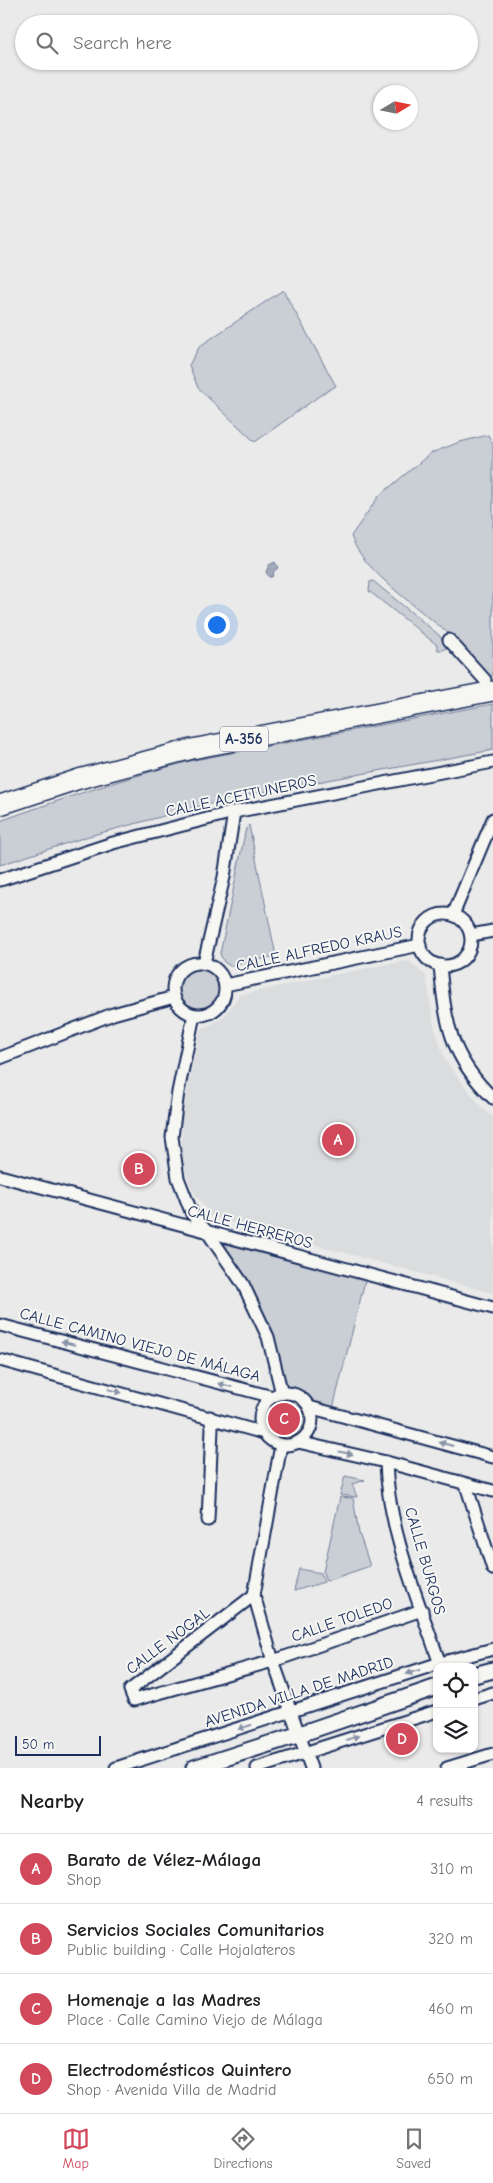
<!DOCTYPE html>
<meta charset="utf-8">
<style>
:root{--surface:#fff;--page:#f2f2f2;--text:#202124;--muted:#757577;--line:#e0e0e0;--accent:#d1495b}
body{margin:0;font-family:"Comic Neue",sans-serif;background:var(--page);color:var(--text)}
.controls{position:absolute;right:15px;bottom:15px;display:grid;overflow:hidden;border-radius:10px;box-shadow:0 1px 4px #0004}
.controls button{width:45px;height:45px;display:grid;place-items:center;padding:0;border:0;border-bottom:1px solid var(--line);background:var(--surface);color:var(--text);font:25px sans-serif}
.compass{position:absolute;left:373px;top:85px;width:45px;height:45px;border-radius:50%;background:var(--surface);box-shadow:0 1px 4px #0004;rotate:80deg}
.scale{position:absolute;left:15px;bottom:12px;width:86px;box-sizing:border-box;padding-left:5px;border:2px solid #1b2f5e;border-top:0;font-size:14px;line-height:18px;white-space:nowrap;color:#1b2f5e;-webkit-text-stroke:4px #f6f6f2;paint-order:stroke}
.you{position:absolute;left:216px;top:624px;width:18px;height:18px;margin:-12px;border:4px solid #fff;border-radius:50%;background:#1a73e8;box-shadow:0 0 0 8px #1a73e833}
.badge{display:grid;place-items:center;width:32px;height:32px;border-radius:50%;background:var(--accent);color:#fff;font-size:16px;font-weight:700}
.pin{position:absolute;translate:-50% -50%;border:2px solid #fff;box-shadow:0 1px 5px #0006}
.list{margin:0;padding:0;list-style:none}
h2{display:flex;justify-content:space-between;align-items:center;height:65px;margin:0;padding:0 20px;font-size:21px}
h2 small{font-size:16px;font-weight:400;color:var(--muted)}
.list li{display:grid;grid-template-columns:32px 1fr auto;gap:15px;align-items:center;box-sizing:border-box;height:70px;padding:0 20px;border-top:1px solid var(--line)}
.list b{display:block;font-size:19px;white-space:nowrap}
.list p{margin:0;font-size:16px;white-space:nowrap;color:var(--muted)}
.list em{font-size:16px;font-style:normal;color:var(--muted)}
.icon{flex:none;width:28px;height:28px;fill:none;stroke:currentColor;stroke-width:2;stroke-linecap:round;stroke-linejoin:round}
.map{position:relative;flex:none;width:493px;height:1768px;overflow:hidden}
.search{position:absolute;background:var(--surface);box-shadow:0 1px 4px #0004;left:15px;right:15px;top:15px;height:55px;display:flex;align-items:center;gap:12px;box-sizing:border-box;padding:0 18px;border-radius:28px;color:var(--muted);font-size:19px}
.sheet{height:345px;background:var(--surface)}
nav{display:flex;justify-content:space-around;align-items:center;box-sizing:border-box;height:70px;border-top:1px solid var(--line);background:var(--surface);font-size:14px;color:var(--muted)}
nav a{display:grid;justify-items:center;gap:2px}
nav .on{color:var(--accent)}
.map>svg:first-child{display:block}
</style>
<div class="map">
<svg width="493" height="1768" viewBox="0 0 493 1768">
<rect width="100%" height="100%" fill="#e9eae9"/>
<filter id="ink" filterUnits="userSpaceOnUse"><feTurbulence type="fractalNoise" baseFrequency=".02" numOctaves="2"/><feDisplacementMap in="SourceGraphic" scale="10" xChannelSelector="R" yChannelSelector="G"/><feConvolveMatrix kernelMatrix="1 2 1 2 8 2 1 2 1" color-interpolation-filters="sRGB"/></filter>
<g filter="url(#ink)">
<polygon fill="#dadcde" points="409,961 426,976 434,1026 445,1060 482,1108 493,1117 493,1293 212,1217 193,1191 182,1162 182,1115 200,1030 223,1018 239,995 382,965"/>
<g fill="#caced5" stroke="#727e9a">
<polygon points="283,290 336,386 322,394 255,442 198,388 189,365 200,346"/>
<path d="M488,435l5,9v231l-3,1c-13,-14 -25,-29 -40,-41 -28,-25 -88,-64 -99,-99l28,-40 52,-43 29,-11z"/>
<polygon points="373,581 439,635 447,647 443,650 438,650 437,645 369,591 370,582"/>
<path d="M493,704v46l-258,47 -146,39 -89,29v-44c64,-23 128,-44 194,-61z"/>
<polygon points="249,825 276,956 230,966 224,962 220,954 246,828"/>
<circle cx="199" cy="990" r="20"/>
<polygon points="218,1242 366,1277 332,1412 309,1407 303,1394 287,1391"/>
<polygon points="345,1476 365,1480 352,1484 357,1497 340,1495"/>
<polygon points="340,1497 353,1498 359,1533 370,1566 326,1581 323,1572"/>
<polygon points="299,1569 321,1573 324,1582 294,1591"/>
</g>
<polygon fill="#a2aaba" stroke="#6c7995" points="275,562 278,568 274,571 272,577 269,577 266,572 269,565"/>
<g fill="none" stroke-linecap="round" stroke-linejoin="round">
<g stroke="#1b2f5e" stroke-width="15">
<g id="minor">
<polyline points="449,640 485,680"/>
<polyline points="0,880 113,843 234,812 493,762"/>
<circle cx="445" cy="940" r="26"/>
<polyline points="453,915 493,819"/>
<polyline points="471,935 493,931"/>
<circle cx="199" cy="989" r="26"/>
<polyline points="204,963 224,877 234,812"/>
<path d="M440,965c5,57 10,92 53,133"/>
<polyline points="225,985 420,945"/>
<polyline points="194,1015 178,1092 172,1137 178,1178 192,1214 208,1233 243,1284 268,1337 282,1394"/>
<polyline points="0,1058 113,1014 174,997"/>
<polyline points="0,1176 493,1308"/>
<polyline points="0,1325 273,1397"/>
<polyline points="0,1360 264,1433"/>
<circle cx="286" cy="1419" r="26"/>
<polyline points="309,1407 493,1457"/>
<polyline points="298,1442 386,1462 493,1491"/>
<polyline points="281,1445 254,1595 273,1661 311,1768"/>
<path d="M386,1462c2,70 33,139 55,205"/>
<polyline points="466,1485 493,1569"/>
<polyline points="208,1520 212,1428 210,1417"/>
<polyline points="254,1595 130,1690 134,1700 273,1661 422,1610"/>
<polyline points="474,1699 493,1693"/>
<polyline points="116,1768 440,1663 493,1649"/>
<polyline points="257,1768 437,1711"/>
<polyline points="447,1768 493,1754"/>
</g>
</g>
<g stroke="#1b2f5e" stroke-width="19">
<g id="tertiary">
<polyline points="474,1675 493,1670"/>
<polyline points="194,1768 300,1734 437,1687"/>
</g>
</g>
<g stroke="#1b2f5e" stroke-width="22">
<polyline id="primary" points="0,805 79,779 192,749 493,691"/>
</g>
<use href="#minor" stroke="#f6f6f2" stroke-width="11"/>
<use href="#tertiary" stroke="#f6f6f2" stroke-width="15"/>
<use href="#primary" stroke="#f6f6f2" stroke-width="19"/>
</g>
<defs><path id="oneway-solid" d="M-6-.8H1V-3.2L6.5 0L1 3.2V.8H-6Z" transform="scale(1.25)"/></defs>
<g fill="#8892a8">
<use href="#oneway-solid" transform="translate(68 1343) rotate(-165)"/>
<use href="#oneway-solid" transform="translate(225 1385) rotate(-165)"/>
<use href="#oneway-solid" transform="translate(115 1391) rotate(15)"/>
<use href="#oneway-solid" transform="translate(446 1444) rotate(-165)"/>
<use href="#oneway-solid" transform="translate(346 1453) rotate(12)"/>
<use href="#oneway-solid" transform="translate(413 1672) rotate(162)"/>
<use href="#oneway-solid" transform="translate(245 1727) rotate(162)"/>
<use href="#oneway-solid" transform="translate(352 1738) rotate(-18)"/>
</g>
</g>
<g text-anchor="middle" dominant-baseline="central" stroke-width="4" stroke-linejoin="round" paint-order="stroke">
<rect fill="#f6f6f2" stroke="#5d6b8a" stroke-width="1" x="220" y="726.5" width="48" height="25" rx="4"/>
<g font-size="15" font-weight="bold" fill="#1b2f5e">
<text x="244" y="739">A-356</text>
</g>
<g font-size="16" fill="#1b2f5e" stroke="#f6f6f2">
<text transform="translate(241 796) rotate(-12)">CALLE ACEITUNEROS</text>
<text transform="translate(319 949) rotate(-12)">CALLE ALFREDO KRAUS</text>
<text transform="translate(250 1227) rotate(15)">CALLE HERREROS</text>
<text transform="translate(140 1345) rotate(15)">CALLE CAMINO VIEJO DE MÁLAGA</text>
<text transform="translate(425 1561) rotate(74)">CALLE BURGOS</text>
<text transform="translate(342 1620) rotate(-19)">CALLE TOLEDO</text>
<text transform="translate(168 1641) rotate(-37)">CALLE NOGAL</text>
<text transform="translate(299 1692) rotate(-18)">AVENIDA VILLA DE MADRID</text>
</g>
</g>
</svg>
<div class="controls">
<button><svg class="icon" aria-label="locate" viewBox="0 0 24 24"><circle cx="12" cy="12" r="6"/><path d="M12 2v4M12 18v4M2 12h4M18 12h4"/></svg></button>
<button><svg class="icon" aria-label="layers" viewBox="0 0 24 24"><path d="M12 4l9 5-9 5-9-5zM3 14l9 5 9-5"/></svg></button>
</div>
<svg class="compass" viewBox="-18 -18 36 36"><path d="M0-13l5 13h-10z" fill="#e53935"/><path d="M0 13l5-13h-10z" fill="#757577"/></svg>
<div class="scale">50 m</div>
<div class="you"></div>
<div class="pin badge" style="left:338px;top:1140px">A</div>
<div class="pin badge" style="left:139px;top:1169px">B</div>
<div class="pin badge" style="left:284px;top:1419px">C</div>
<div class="pin badge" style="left:402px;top:1739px">D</div>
<div class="search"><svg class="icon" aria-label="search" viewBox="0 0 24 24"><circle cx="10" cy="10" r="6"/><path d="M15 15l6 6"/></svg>Search here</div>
</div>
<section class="sheet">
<h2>Nearby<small>4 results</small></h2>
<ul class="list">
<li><span class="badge">A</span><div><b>Barato de Vélez-Málaga</b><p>Shop</p></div><em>310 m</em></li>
<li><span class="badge">B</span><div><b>Servicios Sociales Comunitarios</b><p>Public building · Calle Hojalateros</p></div><em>320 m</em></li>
<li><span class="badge">C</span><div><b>Homenaje a las Madres</b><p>Place · Calle Camino Viejo de Málaga</p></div><em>460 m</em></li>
<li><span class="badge">D</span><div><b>Electrodomésticos Quintero</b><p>Shop · Avenida Villa de Madrid</p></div><em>650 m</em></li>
</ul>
</section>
<nav>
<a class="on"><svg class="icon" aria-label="map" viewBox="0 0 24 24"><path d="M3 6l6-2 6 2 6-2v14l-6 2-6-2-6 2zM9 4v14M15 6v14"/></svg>Map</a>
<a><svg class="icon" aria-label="directions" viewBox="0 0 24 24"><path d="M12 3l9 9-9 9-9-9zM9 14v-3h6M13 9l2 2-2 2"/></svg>Directions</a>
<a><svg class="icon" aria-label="saved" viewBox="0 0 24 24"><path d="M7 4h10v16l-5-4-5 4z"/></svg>Saved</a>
</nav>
